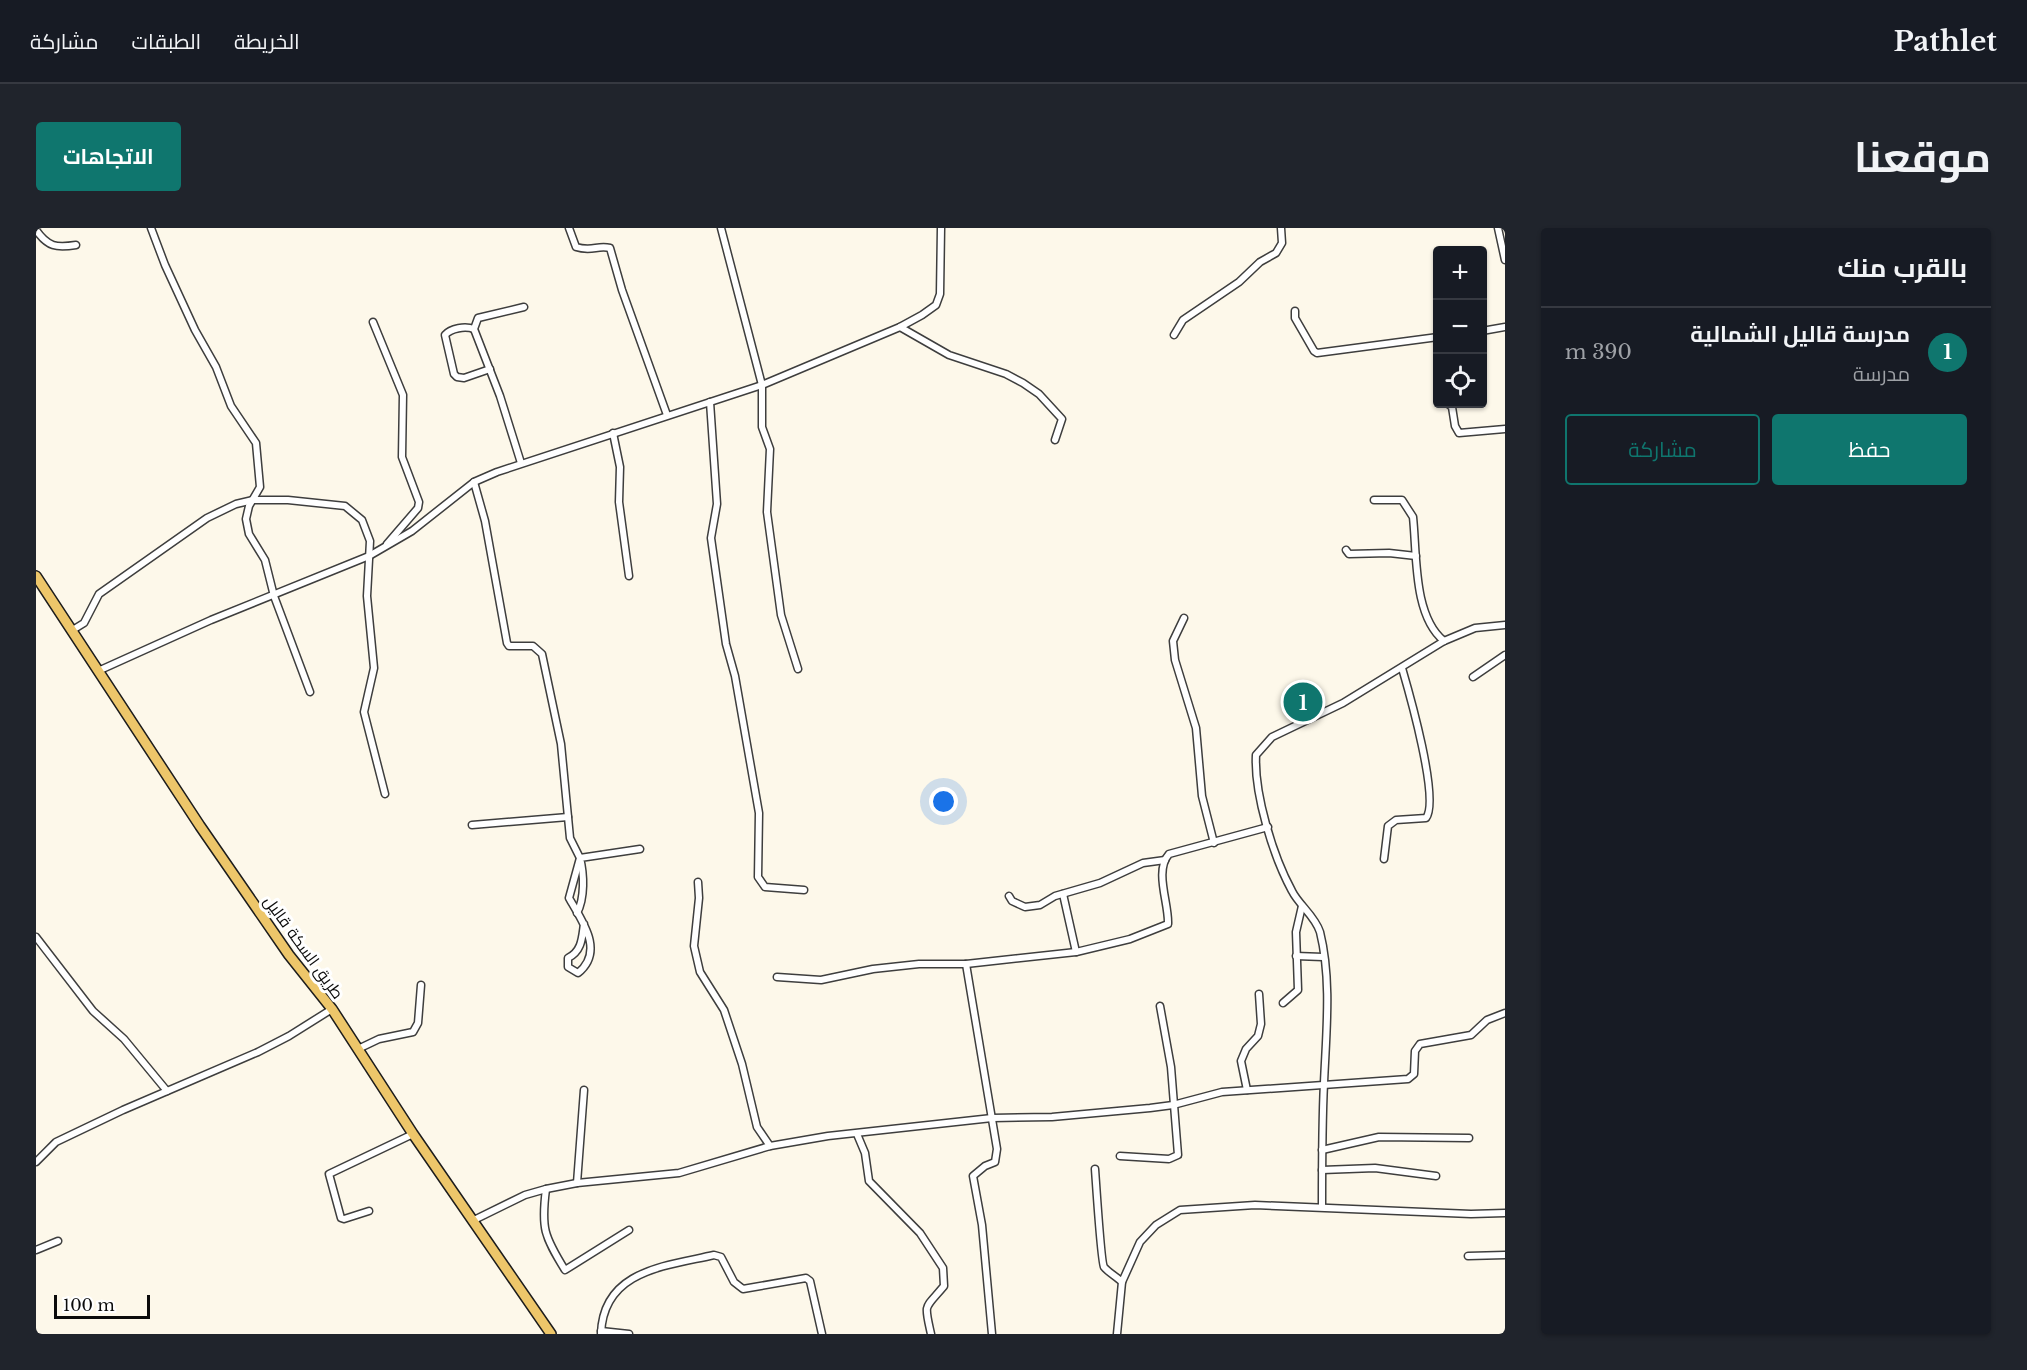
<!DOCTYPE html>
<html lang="ar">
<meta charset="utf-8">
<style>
:root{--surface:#171b24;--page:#20242c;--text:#f1f3f6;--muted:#9ea1a6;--line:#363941;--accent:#0f766e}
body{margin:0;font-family:"Libre Baskerville",Cairo,serif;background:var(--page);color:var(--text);direction:rtl}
.controls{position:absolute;right:18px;top:18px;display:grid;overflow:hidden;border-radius:6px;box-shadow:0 2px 4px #0004}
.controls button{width:54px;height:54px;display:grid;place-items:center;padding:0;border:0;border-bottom:2px solid var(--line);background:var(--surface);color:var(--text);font:30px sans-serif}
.scale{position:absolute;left:18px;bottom:15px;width:96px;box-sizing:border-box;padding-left:6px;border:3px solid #0b0b0b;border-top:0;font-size:16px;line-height:21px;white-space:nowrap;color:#0b0b0b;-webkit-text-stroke:4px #fff;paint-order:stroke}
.you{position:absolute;left:908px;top:574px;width:21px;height:21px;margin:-15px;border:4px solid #fff;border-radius:50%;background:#1a73e8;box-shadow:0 0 0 9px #1a73e833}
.badge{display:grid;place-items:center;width:39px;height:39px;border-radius:50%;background:var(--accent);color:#fff;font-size:20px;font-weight:700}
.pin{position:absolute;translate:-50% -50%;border:3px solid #fff;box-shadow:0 2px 6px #0006}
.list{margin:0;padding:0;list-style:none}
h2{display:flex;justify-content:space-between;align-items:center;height:78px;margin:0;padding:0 24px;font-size:26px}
h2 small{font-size:20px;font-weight:400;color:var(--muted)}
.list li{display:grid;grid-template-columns:39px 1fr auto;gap:18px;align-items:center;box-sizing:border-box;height:90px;padding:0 24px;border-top:2px solid var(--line)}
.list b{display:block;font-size:22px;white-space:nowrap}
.list p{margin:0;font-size:20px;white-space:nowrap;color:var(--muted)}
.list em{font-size:20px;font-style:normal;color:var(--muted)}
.actions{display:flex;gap:12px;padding:18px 24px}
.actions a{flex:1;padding:14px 0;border:2px solid var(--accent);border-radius:6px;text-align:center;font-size:21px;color:var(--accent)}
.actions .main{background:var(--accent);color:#fff}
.icon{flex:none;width:33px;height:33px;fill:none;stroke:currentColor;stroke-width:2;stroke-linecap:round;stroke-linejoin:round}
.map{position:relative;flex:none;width:1469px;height:1106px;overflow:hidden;direction:ltr;border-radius:6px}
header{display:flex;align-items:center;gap:36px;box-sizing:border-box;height:84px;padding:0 30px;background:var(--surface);border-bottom:2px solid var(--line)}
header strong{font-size:28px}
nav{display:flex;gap:33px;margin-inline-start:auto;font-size:21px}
.intro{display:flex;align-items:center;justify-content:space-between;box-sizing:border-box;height:144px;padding:0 36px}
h1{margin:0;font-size:42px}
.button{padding:15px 27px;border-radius:6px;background:var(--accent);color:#fff;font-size:21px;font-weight:700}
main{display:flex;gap:36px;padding:0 36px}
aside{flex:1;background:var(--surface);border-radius:6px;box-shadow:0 2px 4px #0004}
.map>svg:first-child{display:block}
</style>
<header>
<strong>Pathlet</strong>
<nav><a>الخريطة</a><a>الطبقات</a><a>مشاركة</a></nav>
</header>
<div class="intro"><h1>موقعنا</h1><a class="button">الاتجاهات</a></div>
<main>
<aside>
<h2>بالقرب منك<small></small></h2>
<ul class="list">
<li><span class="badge">1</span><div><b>مدرسة قاليل الشمالية</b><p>مدرسة</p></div><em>390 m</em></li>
</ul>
<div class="actions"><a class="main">حفظ</a><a>مشاركة</a></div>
</aside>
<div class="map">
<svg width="1469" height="1106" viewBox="0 0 1469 1106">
<rect width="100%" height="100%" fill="#fdf8ea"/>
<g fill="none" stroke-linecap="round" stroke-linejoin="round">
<g stroke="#3e3e3e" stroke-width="9">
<g id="street">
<polyline points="115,0 129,37 159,102 180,139 195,178 220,215 224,259 213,278 210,291 213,306 229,332 238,368 274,464"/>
<path d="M533,0l7,19c16,5 21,-2 34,1l12,42 45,125"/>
<polyline points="685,0 726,157 726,199 734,221 731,284 745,387 762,441"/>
<polyline points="1462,0 1469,32"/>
<path d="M0,2c12,17 20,18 40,15"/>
<polyline points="1259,83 1259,90 1278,123 1281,125 1402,109"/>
<polyline points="337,94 367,167 366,229 383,274 382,280 351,316"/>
<polyline points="864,99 913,127 970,146 987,155 1003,166 1026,191 1019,212"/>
<path d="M438,101c-9,-3 -23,-1 -29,6l9,39 3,3 7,1 26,-9"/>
<polyline points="1446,103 1469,99"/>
<polyline points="1138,107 1147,92 1203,54 1224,34 1240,25 1246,15 1245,0"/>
<polyline points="674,174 681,276 675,310 690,416 699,448 723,585 722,649 729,659 768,662"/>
<polyline points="1412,176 1416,179 1419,198 1423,205 1469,201"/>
<polyline points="577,205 584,239 583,274 593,348"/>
<polyline points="485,235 464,168 438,101 442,90 488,79"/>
<path d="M438,254l11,39 22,122 2,3h24l9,8 19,90 9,94 10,20 -11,40c13,23 36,53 9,75l-10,-6v-9c14,-7 14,-20 16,-34"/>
<path d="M1338,272h28l11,17c4,37 0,99 31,124"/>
<polyline points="1310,322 1313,326 1353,325 1380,328"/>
<polyline points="1148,390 1137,413 1139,432 1160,500 1166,568 1178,615"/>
<polyline points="35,403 48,395 63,366 171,290 200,276 217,272 252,272 309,278 326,292 334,313 331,368 338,440 328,484 349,566"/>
<polyline points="62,443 175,392 333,328 376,303 438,254 461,244 726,157 864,99 886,87 900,77 904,66 905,0"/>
<polyline points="1437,449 1469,427"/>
<polyline points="436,597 532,589"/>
<path d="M1348,631l4,-33 8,-6 30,-2c14,-18 -17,-126 -24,-150"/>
<polyline points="662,654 663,670 658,718 664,744 688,782 706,836 721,899 734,918"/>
<polyline points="1027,666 1040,724"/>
<polyline points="973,668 976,673 989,679 1004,677 1019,668 1064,655 1107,635 1129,632"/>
<path d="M541,685c8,-15 7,-39 3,-55l60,-9"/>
<polyline points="0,709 57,783 88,811 131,863"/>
<polyline points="1260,728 1287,729"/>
<polyline points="930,736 961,921 959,934 949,938 937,948 946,997 956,1106"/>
<path d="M741,749l44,3 52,-11 46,-5h47l110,-12 54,-13 38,-15c1,-21 -14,-53 1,-70l99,-27"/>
<polyline points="1247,775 1262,762 1260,704 1266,678"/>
<polyline points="322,821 343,811 377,804 382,795 385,757"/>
<polyline points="1211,862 1205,833 1210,821 1222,808 1225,796 1223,766"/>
<path d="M821,906l8,19 4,28 51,52 23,35 1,18c-20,24 -20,16 -13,48"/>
<polyline points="1286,922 1343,909 1433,910"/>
<polyline points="1084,928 1133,931 1142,927 1135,839 1124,778"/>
<polyline points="0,934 20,914 87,882 222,824 253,808 296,781"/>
<path d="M1059,941c1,13 6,93 9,98 4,5 13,10 18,15"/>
<polyline points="1286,942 1339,940 1400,948"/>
<polyline points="541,955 548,862"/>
<path d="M510,961c-5,39 -2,47 19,81l64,-40"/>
<path d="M1286,978c0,-41 0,-82 2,-123 2,-49 8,-103 -4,-151 -5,-16 -21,-27 -28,-41 -19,-35 -38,-97 -36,-136l16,-18 71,-34 101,-62 31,-13 30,-3"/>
<polyline points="333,983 308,991 305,990 293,946 377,906"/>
<polyline points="438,992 489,967 510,961 541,955 643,945 734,918 792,908 956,890 1016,889 1114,880 1137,877 1186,864 1372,851 1378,846 1379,823 1384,816 1435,807 1451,792 1469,785"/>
<polyline points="0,1022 22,1013"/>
<polyline points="1432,1028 1469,1027"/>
<polyline points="565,1103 593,1106"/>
<path d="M565,1106c2,-64 65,-68 113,-79l7,2 13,25 9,7 63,-11 4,3 12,53"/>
<polyline points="1081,1106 1086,1054 1104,1014 1120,997 1144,982 1219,977 1435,986 1469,985"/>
</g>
</g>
<g stroke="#1c1c1c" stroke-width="12">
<polyline id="primary" points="0,348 164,598 253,727 296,781 377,906 515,1106"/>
</g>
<use href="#street" stroke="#fff" stroke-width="6"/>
<use href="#primary" stroke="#edc66a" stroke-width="9"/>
</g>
<g text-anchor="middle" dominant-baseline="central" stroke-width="6" stroke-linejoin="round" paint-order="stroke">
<g font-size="16" fill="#0b0b0b" stroke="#fff">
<text transform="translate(268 719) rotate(54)">طريق السكة قاليل</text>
</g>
</g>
</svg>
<div class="controls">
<button>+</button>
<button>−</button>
<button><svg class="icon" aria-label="locate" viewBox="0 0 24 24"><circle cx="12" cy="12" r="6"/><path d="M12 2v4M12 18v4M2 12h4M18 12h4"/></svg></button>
</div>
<div class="scale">100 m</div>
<div class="you"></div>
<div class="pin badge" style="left:1267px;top:474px">1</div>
</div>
</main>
